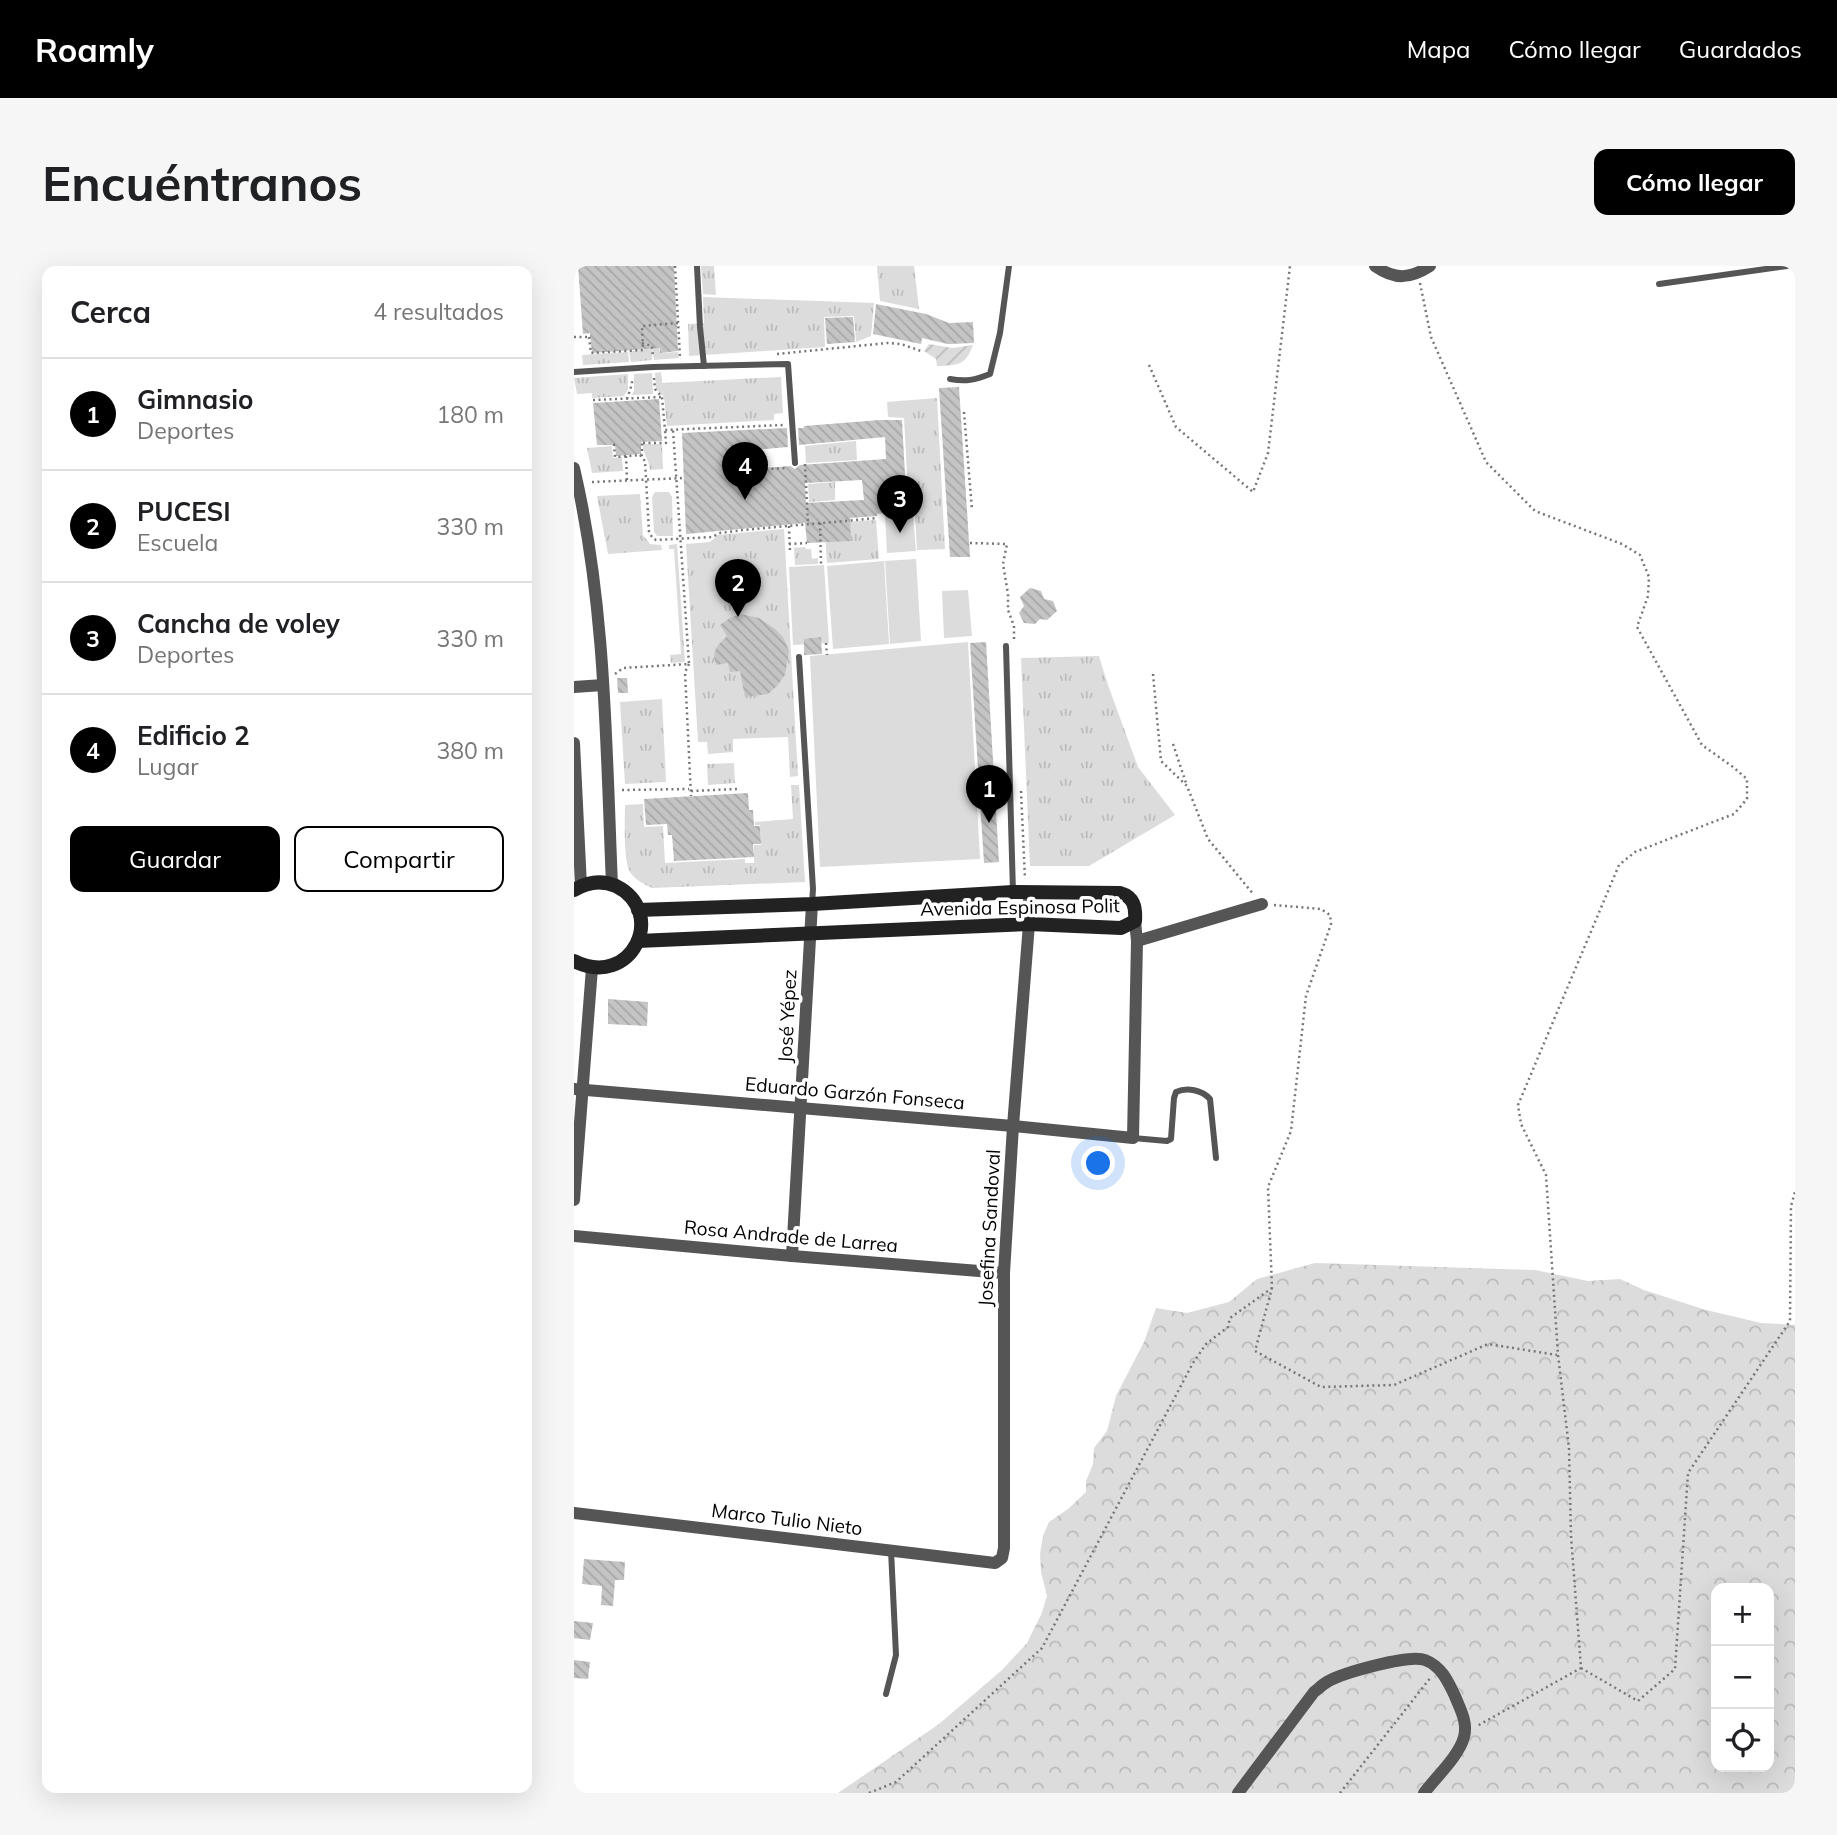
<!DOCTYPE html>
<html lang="es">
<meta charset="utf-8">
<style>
:root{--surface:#fff;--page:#f6f6f6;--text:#202124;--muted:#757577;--line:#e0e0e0;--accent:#000}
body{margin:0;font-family:Mulish,sans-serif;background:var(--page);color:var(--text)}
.controls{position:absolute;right:21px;bottom:21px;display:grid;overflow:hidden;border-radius:14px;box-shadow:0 7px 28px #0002}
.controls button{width:63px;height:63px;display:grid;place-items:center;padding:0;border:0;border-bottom:2px solid var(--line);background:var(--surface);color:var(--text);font:35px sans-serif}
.you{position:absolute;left:525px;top:898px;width:24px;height:24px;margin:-18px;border:5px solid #fff;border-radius:50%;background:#1a73e8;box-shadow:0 0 0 10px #1a73e833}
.badge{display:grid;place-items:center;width:46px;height:46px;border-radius:50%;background:var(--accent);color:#fff;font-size:23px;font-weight:700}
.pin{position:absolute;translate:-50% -58px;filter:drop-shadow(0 2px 4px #0008)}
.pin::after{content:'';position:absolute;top:37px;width:24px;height:21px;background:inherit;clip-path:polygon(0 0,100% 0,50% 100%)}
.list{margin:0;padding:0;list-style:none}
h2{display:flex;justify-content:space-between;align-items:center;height:91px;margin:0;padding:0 28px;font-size:30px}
h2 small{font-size:23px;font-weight:400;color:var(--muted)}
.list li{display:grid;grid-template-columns:46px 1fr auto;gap:21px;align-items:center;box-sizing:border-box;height:112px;padding:0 28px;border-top:2px solid var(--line)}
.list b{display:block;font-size:26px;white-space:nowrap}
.list p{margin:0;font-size:23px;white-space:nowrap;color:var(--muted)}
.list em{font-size:23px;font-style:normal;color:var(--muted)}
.actions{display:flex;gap:14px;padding:21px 28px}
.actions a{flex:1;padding:16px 0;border:2px solid var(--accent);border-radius:14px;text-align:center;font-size:24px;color:var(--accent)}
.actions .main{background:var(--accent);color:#fff}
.icon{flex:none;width:38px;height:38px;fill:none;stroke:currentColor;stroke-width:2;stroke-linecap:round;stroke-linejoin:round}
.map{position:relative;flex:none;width:1221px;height:1527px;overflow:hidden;border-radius:14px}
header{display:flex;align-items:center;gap:42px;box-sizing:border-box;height:98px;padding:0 35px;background:var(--accent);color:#fff}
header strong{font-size:33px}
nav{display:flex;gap:38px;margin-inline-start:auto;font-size:24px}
.intro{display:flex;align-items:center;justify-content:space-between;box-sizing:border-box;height:168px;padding:0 42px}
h1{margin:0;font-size:49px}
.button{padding:18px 32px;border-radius:14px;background:var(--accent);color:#fff;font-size:24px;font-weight:700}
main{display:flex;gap:42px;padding:0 42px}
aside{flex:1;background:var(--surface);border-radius:14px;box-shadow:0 7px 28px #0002}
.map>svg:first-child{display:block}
</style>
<header>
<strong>Roamly</strong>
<nav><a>Mapa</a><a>Cómo llegar</a><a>Guardados</a></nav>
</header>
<div class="intro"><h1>Encuéntranos</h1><a class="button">Cómo llegar</a></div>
<main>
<aside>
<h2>Cerca<small>4 resultados</small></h2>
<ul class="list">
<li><span class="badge">1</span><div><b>Gimnasio</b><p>Deportes</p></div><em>180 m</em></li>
<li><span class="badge">2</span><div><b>PUCESI</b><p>Escuela</p></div><em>330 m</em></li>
<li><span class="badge">3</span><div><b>Cancha de voley</b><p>Deportes</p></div><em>330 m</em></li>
<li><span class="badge">4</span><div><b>Edificio 2</b><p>Lugar</p></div><em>380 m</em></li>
</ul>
<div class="actions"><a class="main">Guardar</a><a>Compartir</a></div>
</aside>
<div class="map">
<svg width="1221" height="1527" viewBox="0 0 1221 1527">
<defs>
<pattern id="grass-tufts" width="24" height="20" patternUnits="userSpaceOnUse" patternTransform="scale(1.75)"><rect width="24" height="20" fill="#dcdcdc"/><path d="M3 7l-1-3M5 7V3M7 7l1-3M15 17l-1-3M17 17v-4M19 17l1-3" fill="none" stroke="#bbb"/></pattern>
<pattern id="forest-crowns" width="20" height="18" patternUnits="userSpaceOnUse" patternTransform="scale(1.75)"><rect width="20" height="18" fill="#dcdcdc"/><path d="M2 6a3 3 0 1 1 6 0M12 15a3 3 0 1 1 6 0" fill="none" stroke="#bbb"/></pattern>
<pattern id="garden-furrows" width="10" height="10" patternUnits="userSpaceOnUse" patternTransform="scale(1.75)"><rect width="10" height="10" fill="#dcdcdc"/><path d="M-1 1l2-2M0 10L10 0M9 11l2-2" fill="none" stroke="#bbb"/></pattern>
<pattern id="building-back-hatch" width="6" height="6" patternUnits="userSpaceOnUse" patternTransform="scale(1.75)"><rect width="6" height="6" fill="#c4c4c4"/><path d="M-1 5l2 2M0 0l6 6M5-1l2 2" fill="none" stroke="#a7a7a7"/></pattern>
</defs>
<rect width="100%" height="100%" fill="#fff"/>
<g fill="url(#grass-tufts)">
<polygon points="127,0 140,0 142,29 129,28"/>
<polygon points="303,0 340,0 345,43 306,35"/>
<polygon points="129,31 300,37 297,70 282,76 280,50 250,51 251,81 115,90 114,58 130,57"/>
<polygon points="85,73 86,87 104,86 105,92 80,94 78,82 78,94 57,96 55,85 70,84 70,77"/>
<polygon points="54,86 55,96 9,99 8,89"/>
<polygon points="87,106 88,117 207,111 209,147 200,148 200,154 93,160 90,131 82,123 81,107"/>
<polygon points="78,107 79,128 58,129 60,124 60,108"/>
<polygon points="54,108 54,123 50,130 18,132 18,127 3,128 0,112"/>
<polygon points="363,132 371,283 343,284 341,247 335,246 330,152 314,151 313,136"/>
<polygon points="282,175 283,194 232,197 231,180"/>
<path d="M69,178h19l1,25 -13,1c-1,-11 -7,-15 -7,-26z"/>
<polygon points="38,180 39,192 48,191 49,205 18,207 13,182"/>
<polygon points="261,216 261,234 235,236 234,218"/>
<polygon points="81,226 95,226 98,231 99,270 83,270 80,266 78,231"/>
<polygon points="66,228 69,269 76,278 87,279 88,284 34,288 23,230"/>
<polygon points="302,254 305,293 253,297 250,257"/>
<polygon points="210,263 224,510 216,511 214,471 159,473 159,486 134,488 133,476 124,476 112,278 136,276 144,269"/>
<polygon points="103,278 111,396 97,397 96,389 107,388 100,283 95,283 95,279"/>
<polygon points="231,281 232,283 237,283 238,293 244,292 244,298 221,299 220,282"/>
<polygon points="525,390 534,419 564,501 601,549 515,600 456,600 447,392"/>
<polygon points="88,433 92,516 51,518 46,436"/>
<polygon points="160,497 161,517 134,519 133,498"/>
<path d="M217,519h8l6,97 -153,6c-8,-4 -17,-8 -22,-16 -7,-12 -5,-51 -5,-67l18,-1 1,23 19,-1 2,37 80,-4v4h9v-18h7l-1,-20h-5v-3l38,-3z"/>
</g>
<path fill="url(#forest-crowns)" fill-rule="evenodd" d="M741,997l220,7 53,11 32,-2 24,11 62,20 55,13 34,2v468h-957l101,-69 63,-54 25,-27 14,-28 6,-19 -6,-24 -1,-18 3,-18 6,-14 19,-13 18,-17v-11l7,-17 1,-16 13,-17 9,-35 28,-54 12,-34 31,5 42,-11 28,-23zM1142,1322h53v179h-53z"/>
<path fill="url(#garden-furrows)" d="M355,78l23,4 21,-3c-7,19 -13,20 -33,21h-3l-1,-7 -12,-8z"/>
<g fill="#dcdcdc">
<polygon points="339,248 342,285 313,287 311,249"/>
<polygon points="155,291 176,291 178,331 157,332"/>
<polygon points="147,292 150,333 129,334 126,293"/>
<polygon points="342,293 347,375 316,378 311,295"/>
<polygon points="310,295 315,378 259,383 253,300"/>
<polygon points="250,299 255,377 219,379 215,301"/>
<polygon points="394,324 398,370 370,372 368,325"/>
<polygon points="394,376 406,593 246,601 236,390"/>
</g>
<g fill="url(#building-back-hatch)" fill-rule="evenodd">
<polygon points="4,0 100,0 104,85 86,87 86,82 18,87 16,67 9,68"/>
<polygon points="302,38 352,48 375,57 399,56 400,77 374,78 348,72 347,78 299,68"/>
<polygon points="279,51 281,76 253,78 251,52"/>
<polygon points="385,121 396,291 376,291 365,122"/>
<polygon points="85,133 88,175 67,176 67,188 42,190 41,179 23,179 19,137"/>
<path d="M306,154h22l5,91 -30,3v2l-27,2 1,23 -44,2 -2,-20 -119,11 -4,-101 105,-5 1,19 -48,4 2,19 48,-4 5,3 5,-4 86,-6 -1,-22 -86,8 -1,-17h6v-2zM288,214l2,20 -58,3 -1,-20z"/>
<polygon points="456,322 467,325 470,333 479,335 483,345 473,354 466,353 461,358 450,357 445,347 450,340 446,331"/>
<polygon points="166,348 185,352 201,363 209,371 215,385 211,409 203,420 194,428 171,431 166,405 156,406 154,397 142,399 140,391 141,385 144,379 153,370 146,359 156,352"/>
<polygon points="247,371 248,388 230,389 230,373"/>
<polygon points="412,376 425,596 410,597 396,377"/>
<polygon points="43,412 53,412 54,427 44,427"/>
<polygon points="174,527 175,544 179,544 180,560 186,560 187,578 179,578 180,591 100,595 98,569 94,569 93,558 72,559 70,533"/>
<polygon points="34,733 74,736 73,760 34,758"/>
<polygon points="10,1293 51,1296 50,1314 41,1314 39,1340 27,1339 28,1320 8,1318"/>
<polygon points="0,1355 19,1357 16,1374 0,1372"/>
<polygon points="0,1394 16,1396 14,1413 0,1412"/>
</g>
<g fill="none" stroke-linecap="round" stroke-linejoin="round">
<g stroke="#777" stroke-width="2.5" stroke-dasharray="2 3.5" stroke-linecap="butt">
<polyline points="101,0 106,91"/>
<polyline points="846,17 857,71 912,196 961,245 1048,278 1066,289 1075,311 1074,330 1063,361 1128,479 1159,501 1173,513 1173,533 1160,548 1061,586 1045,599 944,839 947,858 972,909 984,1089 995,1182 997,1270 1007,1402 903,1460"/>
<polyline points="0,71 17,71"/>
<polyline points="15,71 17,87 69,84 68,60 104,57"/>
<polyline points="68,77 78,80 79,91"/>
<polyline points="203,88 313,77 327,78 347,85"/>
<polyline points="575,99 602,161 679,226 694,187 716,0"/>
<polyline points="80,112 81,123 88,131 91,164 210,159"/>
<polyline points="53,133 58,118 58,112"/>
<polyline points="19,134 88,131"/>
<polyline points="390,146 398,244"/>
<polyline points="69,177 92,177 91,164"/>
<polyline points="41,179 40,179 41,191 68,189 68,177"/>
<polyline points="66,189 71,195 75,266 78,271 82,274 138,271 146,267 169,264 304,252"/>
<polyline points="52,190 53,215"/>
<polyline points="231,198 234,258"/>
<polyline points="192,203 213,202"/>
<polyline points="18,216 110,212"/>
<polyline points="246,257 247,299"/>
<polyline points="215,260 216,286"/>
<polyline points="396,277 433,278 429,298 434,328 434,344 440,360 440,375"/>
<polyline points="215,278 233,277"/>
<polyline points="252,377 253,389"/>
<polyline points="115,398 111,406 117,530"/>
<polyline points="41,408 49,402 115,398 99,164"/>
<polyline points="579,408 587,495 613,520 634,573 680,629"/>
<polyline points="599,478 612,517"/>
<polyline points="48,524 115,523"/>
<polyline points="117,525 163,523"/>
<polyline points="447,525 451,613"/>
<polyline points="700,639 747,643 756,649 757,658 732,730 717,865 694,921 698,1022 681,1085 747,1121 820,1119 914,1078 983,1089"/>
<polyline points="1007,1402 1064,1435 1101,1403 1114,1207 1216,1055 1217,940 1221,926"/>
<polyline points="295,1527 322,1516 468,1382 619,1097 632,1078 654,1061 656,1052 698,1022"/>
<polyline points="766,1527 857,1411"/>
</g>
<g stroke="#555" stroke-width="6">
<polyline points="123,0 126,61 130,100"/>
<polyline points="1085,18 1213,0"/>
<polyline points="0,106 79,101 214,98 221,197"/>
<path d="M376,113c16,3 25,1 40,-5l10,-41 9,-67"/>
<polyline points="432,380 439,626"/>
<polyline points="225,391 239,623 238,638"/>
<path d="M559,872l34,3 4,-2 3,-41 2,-6c11,-5 26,-2 34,7l6,59"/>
<polyline points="312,1428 322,1389 317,1284"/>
</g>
<g stroke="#555" stroke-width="12">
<path d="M801,0c20,14 35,13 55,0"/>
<path d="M0,202c32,136 32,278 38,417"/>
<polyline points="0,421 29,419"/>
<polyline points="0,477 7,620"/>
<polyline points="563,675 688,638"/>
<polyline points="0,823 439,860 559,872 563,675 561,655"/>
<polyline points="0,934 18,702"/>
<polyline points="0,970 218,990 430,1007"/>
<polyline points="218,990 238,638"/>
<polyline points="0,1247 421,1297 428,1292 430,1282 430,1007 439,860 455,658 455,626"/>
<path d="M664,1527l76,-101c4,-3 8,-7 13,-10 15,-9 82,-28 98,-22 16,6 23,21 30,36 5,13 13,26 9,41 -5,19 -28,40 -40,56"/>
</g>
<g stroke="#222" stroke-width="14">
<path d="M0,624c13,-8 28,-10 42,-4 52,26 16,104 -42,75"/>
<path d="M64,675l391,-17 92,4 14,-7c1,-14 -1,-24 -15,-28l-107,-1 -201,12 -174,6"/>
</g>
</g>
<g text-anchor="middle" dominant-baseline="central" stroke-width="7" stroke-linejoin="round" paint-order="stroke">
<g font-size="19" fill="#000" stroke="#fff">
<text transform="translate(446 641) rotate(-1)">Avenida Espinosa Polit</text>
<text transform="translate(213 750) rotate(-87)">José Yépez</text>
<text transform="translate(281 827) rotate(5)">Eduardo Garzón Fonseca</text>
<text transform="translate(415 962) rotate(-87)">Josefina Sandoval</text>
<text transform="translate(217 970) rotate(5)">Rosa Andrade de Larrea</text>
<text transform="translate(213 1253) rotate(7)">Marco Tulio Nieto</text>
</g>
</g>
</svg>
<div class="controls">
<button>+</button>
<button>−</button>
<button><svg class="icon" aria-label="locate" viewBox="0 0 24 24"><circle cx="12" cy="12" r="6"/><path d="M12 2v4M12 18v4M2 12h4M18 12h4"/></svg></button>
</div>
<div class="you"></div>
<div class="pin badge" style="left:415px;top:557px">1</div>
<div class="pin badge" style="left:164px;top:351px">2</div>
<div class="pin badge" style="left:326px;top:267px">3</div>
<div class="pin badge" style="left:171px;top:234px">4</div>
</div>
</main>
